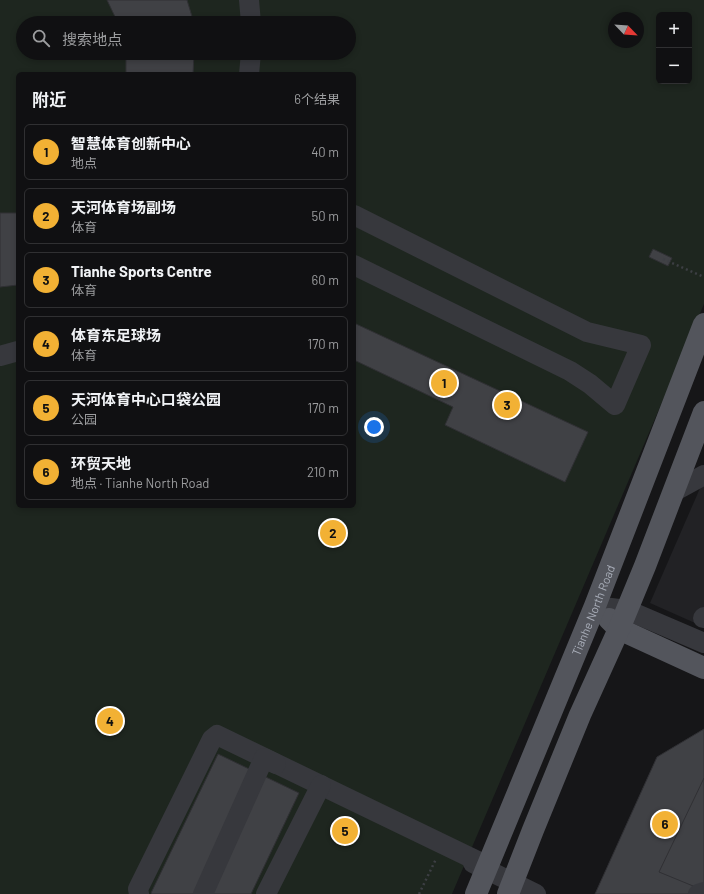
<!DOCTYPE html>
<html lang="zh">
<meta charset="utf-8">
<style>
:root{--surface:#101012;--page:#19191b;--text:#f1f3f6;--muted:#9c9d9f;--line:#303032;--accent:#f2b134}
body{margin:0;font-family:Barlow,"Noto Sans SC",sans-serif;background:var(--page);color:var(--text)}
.controls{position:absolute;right:12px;top:12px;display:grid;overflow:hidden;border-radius:6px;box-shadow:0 2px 6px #0003}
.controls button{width:36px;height:36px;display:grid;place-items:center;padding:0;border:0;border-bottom:1px solid var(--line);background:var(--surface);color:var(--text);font:20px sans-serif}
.compass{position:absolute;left:608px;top:12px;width:36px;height:36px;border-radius:50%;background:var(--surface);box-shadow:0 2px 6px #0003;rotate:115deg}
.you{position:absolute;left:374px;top:427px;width:14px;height:14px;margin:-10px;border:3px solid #fff;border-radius:50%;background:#1a73e8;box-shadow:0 0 0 6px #1a73e833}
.badge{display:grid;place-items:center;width:26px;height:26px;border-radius:50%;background:var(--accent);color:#111;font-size:13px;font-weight:700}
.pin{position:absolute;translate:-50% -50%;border:2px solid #fff;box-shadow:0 1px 4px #0006}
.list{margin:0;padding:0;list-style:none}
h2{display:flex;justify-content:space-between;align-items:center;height:52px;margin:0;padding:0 16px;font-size:17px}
h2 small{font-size:13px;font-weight:400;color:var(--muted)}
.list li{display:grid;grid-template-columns:26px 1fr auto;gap:12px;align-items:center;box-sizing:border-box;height:56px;margin:0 8px 8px;padding:0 8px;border:1px solid var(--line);border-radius:6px}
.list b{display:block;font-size:15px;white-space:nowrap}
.list p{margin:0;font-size:13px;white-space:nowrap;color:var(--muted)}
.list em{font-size:13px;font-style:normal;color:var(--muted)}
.icon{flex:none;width:22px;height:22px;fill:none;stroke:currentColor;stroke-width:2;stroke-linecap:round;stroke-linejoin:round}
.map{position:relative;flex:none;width:704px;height:894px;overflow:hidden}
.search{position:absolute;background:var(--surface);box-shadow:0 2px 6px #0003;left:16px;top:16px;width:340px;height:44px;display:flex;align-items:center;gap:10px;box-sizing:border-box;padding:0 14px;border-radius:22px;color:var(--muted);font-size:15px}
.panel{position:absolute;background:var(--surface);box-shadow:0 2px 6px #0003;left:16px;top:72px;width:340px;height:436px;border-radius:6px}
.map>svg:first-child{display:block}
</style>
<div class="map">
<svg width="704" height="894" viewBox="0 0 704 894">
<rect width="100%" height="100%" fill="#161618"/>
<polygon fill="#222225" points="704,479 704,627 650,603"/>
<path fill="#1e261f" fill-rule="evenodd" d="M0,0h704v304l-252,590h-452zM659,15h30v66h-30zM614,18h24v24h-24zM23,23h326v30h-326zM18,74h336v432h-336z"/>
<g fill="#404145" stroke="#303034">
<polygon points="107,0 187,0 194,23 118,23"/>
<polygon points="126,53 194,53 193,74 126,74"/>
<polygon points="0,213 18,213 18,285 0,287"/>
<polygon points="653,249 672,258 668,266 649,257"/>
<polygon points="354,323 588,432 565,482 445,425 453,407 354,360"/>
<polygon points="704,729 704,892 698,894 595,894 657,757"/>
<polygon points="218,754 299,793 251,894 152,894 151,893"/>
<polygon points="704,778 704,886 698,888 659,872"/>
</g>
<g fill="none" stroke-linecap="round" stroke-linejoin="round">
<g stroke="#3d3f44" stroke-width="2.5" stroke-dasharray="2 3" stroke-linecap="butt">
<polyline points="663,259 704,277"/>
<polyline points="419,894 436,859"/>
</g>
<g stroke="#37383d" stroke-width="20">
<polyline points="249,0 251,23"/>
<polyline points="249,74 251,53"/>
<polyline points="354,215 587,332 641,345 615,405 590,384 570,371 354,265"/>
<polyline points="0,356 18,351"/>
<polyline points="675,491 704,475"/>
<polyline points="595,606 627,610 704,643"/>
<polyline points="703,618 704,617"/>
<polyline points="473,863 536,894"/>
<polyline points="139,894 138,889 212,739 217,735 488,866"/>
<polyline points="203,894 264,758 276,764"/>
<polyline points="266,894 321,785"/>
<polyline points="698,894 704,892"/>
</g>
<g stroke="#53555c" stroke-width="22">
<polyline points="609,619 619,629 704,668"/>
<path id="s1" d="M476,894l119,-288 109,-282"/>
<polyline points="508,894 533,830 580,715 619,629 645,566 704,412"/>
</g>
</g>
<g text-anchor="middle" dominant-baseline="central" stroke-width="3" stroke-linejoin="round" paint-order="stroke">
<g font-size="12" fill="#a8adb8" stroke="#111113">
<text stroke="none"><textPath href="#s1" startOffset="307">Tianhe North Road</textPath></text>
</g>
</g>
</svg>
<div class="controls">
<button>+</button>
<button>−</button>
</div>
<svg class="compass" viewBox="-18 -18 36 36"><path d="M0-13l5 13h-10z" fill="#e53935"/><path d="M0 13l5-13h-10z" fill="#9c9d9f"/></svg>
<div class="you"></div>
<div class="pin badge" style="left:444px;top:383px">1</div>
<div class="pin badge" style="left:333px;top:533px">2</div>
<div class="pin badge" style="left:507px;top:405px">3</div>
<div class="pin badge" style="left:110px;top:721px">4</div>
<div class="pin badge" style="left:345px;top:831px">5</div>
<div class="pin badge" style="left:665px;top:824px">6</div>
<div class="search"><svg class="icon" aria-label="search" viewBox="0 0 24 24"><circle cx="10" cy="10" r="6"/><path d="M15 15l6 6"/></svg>搜索地点</div>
<section class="panel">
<h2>附近<small>6个结果</small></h2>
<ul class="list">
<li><span class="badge">1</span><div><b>智慧体育创新中心</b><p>地点</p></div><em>40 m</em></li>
<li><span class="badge">2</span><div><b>天河体育场副场</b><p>体育</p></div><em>50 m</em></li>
<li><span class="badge">3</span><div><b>Tianhe Sports Centre</b><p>体育</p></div><em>60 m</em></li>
<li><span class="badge">4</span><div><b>体育东足球场</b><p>体育</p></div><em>170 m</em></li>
<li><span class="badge">5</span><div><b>天河体育中心口袋公园</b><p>公园</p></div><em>170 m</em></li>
<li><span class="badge">6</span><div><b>环贸天地</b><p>地点 · Tianhe North Road</p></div><em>210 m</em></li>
</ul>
</section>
</div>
